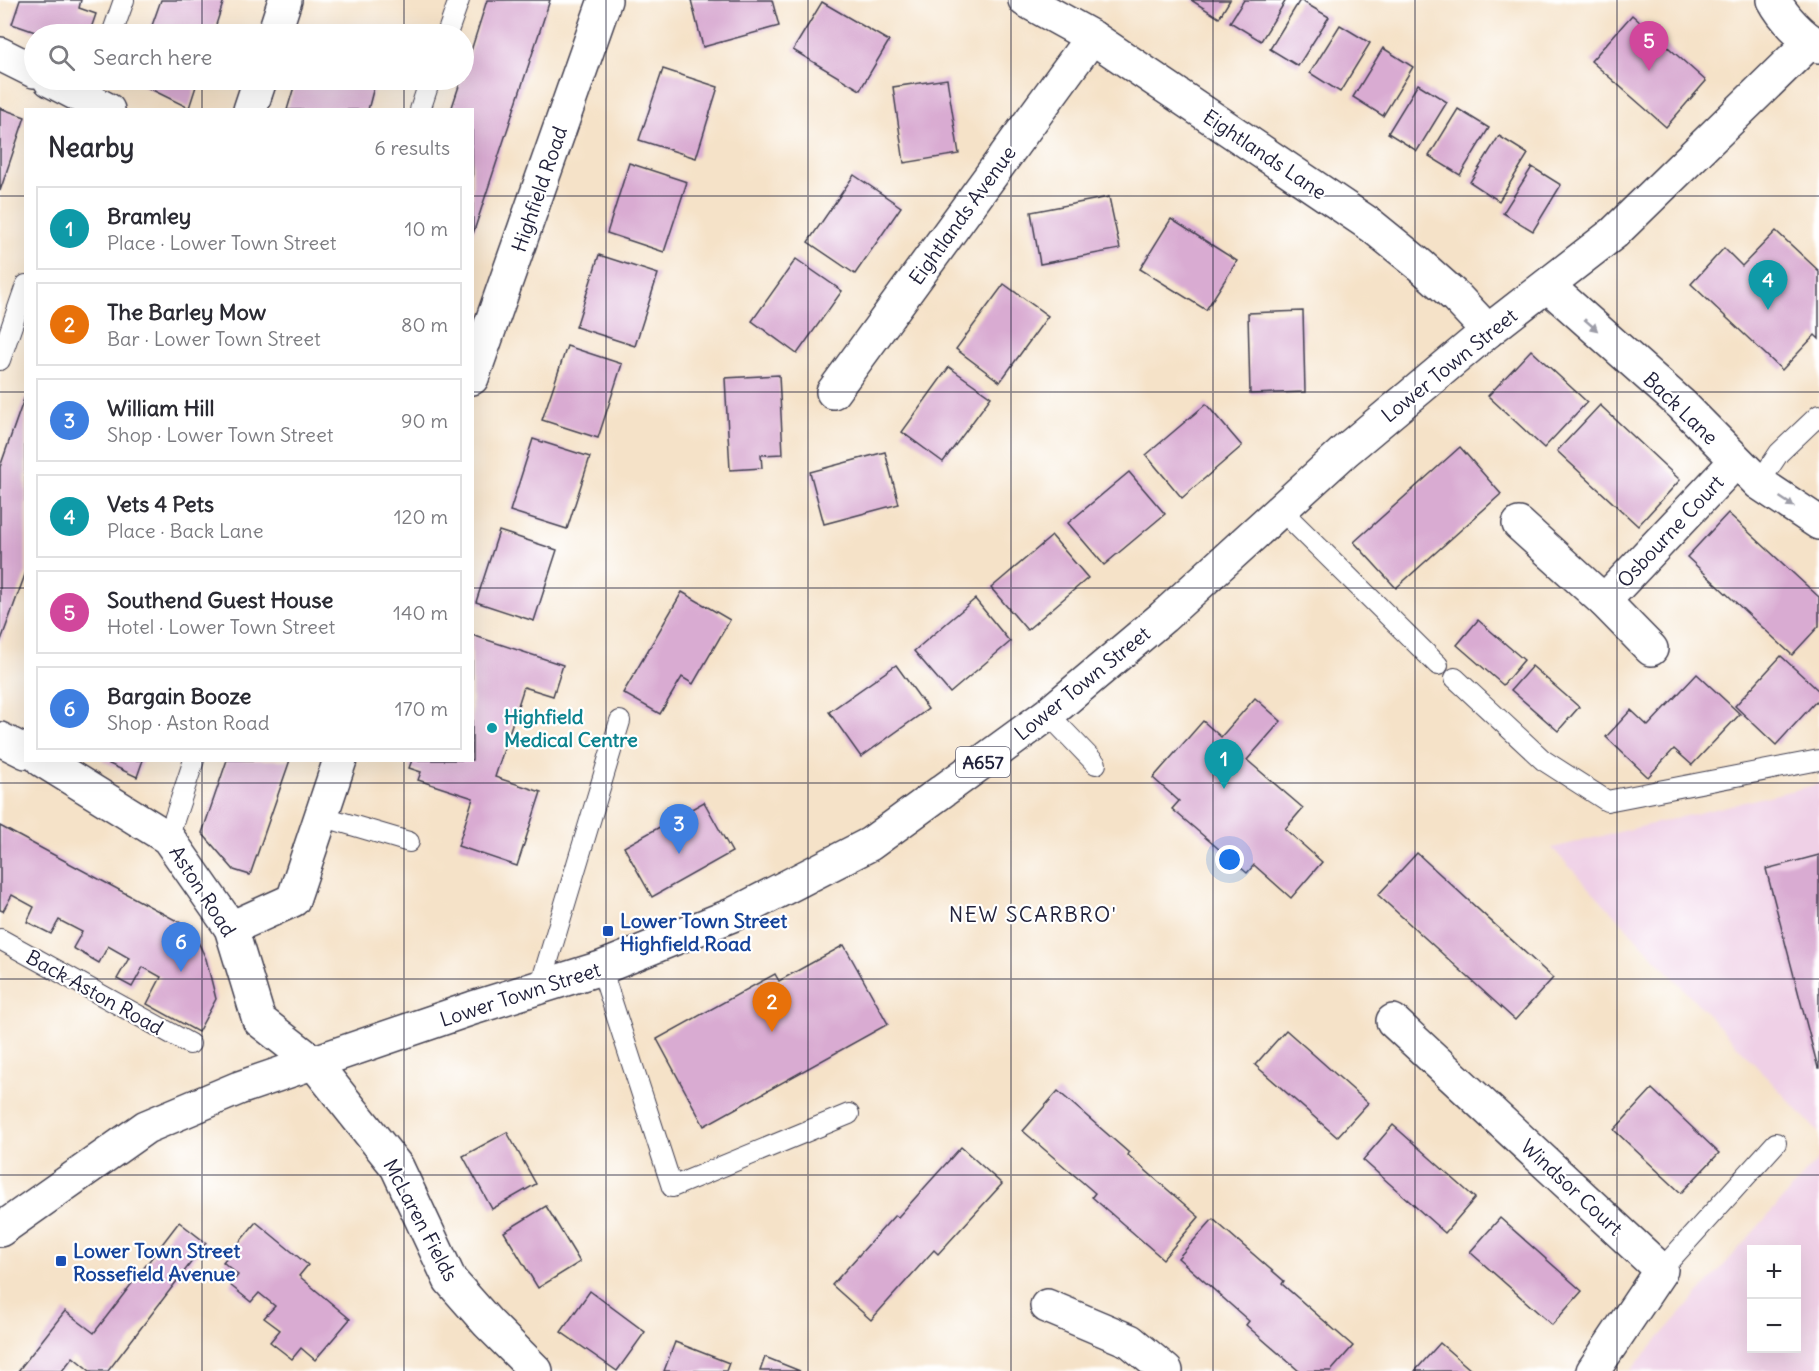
<!DOCTYPE html>
<meta charset="utf-8">
<style>
:root{--surface:#fff;--page:#f7f7f7;--text:#2b2b33;--muted:#7c7c81;--line:#e1e1e2;--accent:#1a73e8}
body{margin:0;font-family:Delius,sans-serif;background:var(--page);color:var(--text)}
.controls{position:absolute;right:18px;bottom:18px;display:grid;overflow:hidden;border-radius:0px;box-shadow:0 6px 24px #0002}
.controls button{width:54px;height:54px;display:grid;place-items:center;padding:0;border:0;border-bottom:2px solid var(--line);background:var(--surface);color:var(--text);font:30px sans-serif}
.you{position:absolute;left:1230px;top:860px;width:21px;height:21px;margin:-15px;border:4px solid #fff;border-radius:50%;background:#1a73e8;box-shadow:0 0 0 9px #1a73e833}
.badge{display:grid;place-items:center;width:39px;height:39px;border-radius:50%;background:var(--accent);color:#fff;font-size:20px;font-weight:700}
.pin{position:absolute;translate:-50% -50px;filter:drop-shadow(0 2px 3px #0008)}
.pin::after{content:'';position:absolute;top:32px;width:21px;height:18px;background:inherit;clip-path:polygon(0 0,100% 0,50% 100%)}
.list{margin:0;padding:0;list-style:none}
h2{display:flex;justify-content:space-between;align-items:center;height:78px;margin:0;padding:0 24px;font-size:26px}
h2 small{font-size:20px;font-weight:400;color:var(--muted)}
.list li{display:grid;grid-template-columns:39px 1fr auto;gap:18px;align-items:center;box-sizing:border-box;height:84px;margin:0 12px 12px;padding:0 12px;border:2px solid var(--line);border-radius:0px}
.list b{display:block;font-size:22px;white-space:nowrap}
.list p{margin:0;font-size:20px;white-space:nowrap;color:var(--muted)}
.list em{font-size:20px;font-style:normal;color:var(--muted)}
.icon{flex:none;width:33px;height:33px;fill:none;stroke:currentColor;stroke-width:2;stroke-linecap:round;stroke-linejoin:round}
.map{position:relative;flex:none;width:1819px;height:1371px;overflow:hidden}
.search{position:absolute;background:var(--surface);box-shadow:0 6px 24px #0002;left:24px;top:24px;width:450px;height:66px;display:flex;align-items:center;gap:15px;box-sizing:border-box;padding:0 21px;border-radius:33px;color:var(--muted);font-size:22px}
.panel{position:absolute;background:var(--surface);box-shadow:0 6px 24px #0002;left:24px;top:108px;width:450px;height:654px;border-radius:0px}
.map>svg:first-child{display:block}
</style>
<div class="map">
<svg width="1819" height="1371" viewBox="0 0 1819 1371">
<rect width="100%" height="100%" fill="#fff"/>
<filter id="ink" filterUnits="userSpaceOnUse"><feTurbulence type="fractalNoise" baseFrequency=".0167" numOctaves="2"/><feDisplacementMap in="SourceGraphic" scale="12" xChannelSelector="R" yChannelSelector="G"/><feConvolveMatrix kernelMatrix="1 2 1 2 8 2 1 2 1" color-interpolation-filters="sRGB"/></filter>
<filter id="wash" filterUnits="userSpaceOnUse"><feTurbulence type="fractalNoise" baseFrequency=".008" numOctaves="4" result="noise"/><feDisplacementMap in="SourceGraphic" scale="24" xChannelSelector="R" yChannelSelector="G"/><feGaussianBlur stdDeviation="1.35" result="paint"/><feColorMatrix in="noise" values="0 0 0 0 0 0 0 0 0 0 0 0 0 0 0 0 0 1.4 0 .05"/><feComposite in="paint" operator="in"/></filter>
<g filter="url(#wash)">
<rect width="100%" height="100%" fill="#f5e2c8"/>
<g fill="#efd0e6" fill-rule="evenodd">
<polygon points="1819,784 1819,1133 1552,848"/>
<path d="M1819,1158v213h-189zM1752,1250h44v98h-44z"/>
</g>
<g id="blocks">
<g fill="#d9abd2">
<polygon points="20,0 81,0 79,8 96,14 89,34 71,30 70,34 41,34 12,24"/>
<polygon points="161,0 224,0 213,34 149,34"/>
<polygon points="487,0 550,0 473,234 472,110 451,110 461,80 464,80 464,73"/>
<polygon points="691,0 772,0 779,26 703,47"/>
<polygon points="1191,0 1230,0 1219,18"/>
<polygon points="1244,0 1286,0 1261,41 1230,22"/>
<polygon points="1300,0 1329,17 1298,66 1270,49"/>
<polygon points="822,2 889,41 860,90 793,50"/>
<polygon points="1632,15 1706,81 1666,127 1591,61"/>
<polygon points="1340,25 1370,43 1340,92 1310,73"/>
<polygon points="1383,48 1413,67 1383,116 1353,97"/>
<polygon points="663,69 718,87 696,158 639,140"/>
<polygon points="947,79 959,154 904,163 893,87"/>
<polygon points="132,80 198,80 189,108"/>
<polygon points="296,80 362,80 375,83 368,110 287,110"/>
<polygon points="1418,84 1447,102 1417,151 1388,133"/>
<polygon points="0,108 25,117 0,191"/>
<polygon points="1458,109 1489,128 1460,175 1429,156"/>
<polygon points="1499,136 1528,154 1499,201 1470,182"/>
<polygon points="629,163 687,182 664,252 607,233"/>
<polygon points="1532,167 1561,185 1533,231 1503,213"/>
<polygon points="854,175 901,207 855,274 808,242"/>
<polygon points="1109,197 1120,249 1040,264 1031,212"/>
<polygon points="1171,219 1237,261 1206,310 1140,269"/>
<polygon points="1776,231 1819,271 1819,339 1815,335 1782,370 1691,284 1724,248 1742,266"/>
<polygon points="599,255 658,274 635,346 576,327"/>
<polygon points="796,259 842,291 797,354 752,321"/>
<polygon points="1004,284 1048,316 1000,382 956,349"/>
<polygon points="1303,311 1305,392 1250,394 1248,313"/>
<polygon points="567,346 622,364 598,438 542,420"/>
<polygon points="1531,350 1587,402 1544,448 1488,396"/>
<polygon points="949,367 991,397 943,462 902,432"/>
<polygon points="779,375 783,454 761,455 762,468 730,470 725,378"/>
<polygon points="25,396 26,572 0,643 0,467"/>
<polygon points="1206,404 1242,446 1182,498 1146,455"/>
<polygon points="1600,405 1680,480 1638,526 1557,451"/>
<polygon points="533,439 590,457 567,529 510,511"/>
<polygon points="1460,447 1501,494 1396,588 1354,542"/>
<polygon points="885,452 899,504 824,524 810,472"/>
<polygon points="1129,472 1165,514 1104,565 1068,523"/>
<polygon points="1728,513 1819,597 1819,626 1792,655 1687,557"/>
<polygon points="499,531 557,550 534,621 476,602"/>
<polygon points="1052,536 1088,578 1027,630 991,588"/>
<polygon points="682,592 730,620 693,684 682,677 660,714 623,693"/>
<polygon points="975,599 1010,642 950,693 914,651"/>
<polygon points="1478,620 1524,660 1503,685 1457,645"/>
<polygon points="472,635 563,665 553,696 524,687 495,777 541,792 517,866 458,846 473,798 418,780 421,772 409,768 412,760 472,760"/>
<polygon points="1781,656 1819,691 1819,698 1776,745 1735,706"/>
<polygon points="896,665 928,709 861,757 829,712"/>
<polygon points="1532,666 1579,707 1558,731 1511,690"/>
<polygon points="1697,674 1740,714 1692,765 1674,749 1648,777 1606,737 1631,710 1648,726"/>
<polygon points="1255,698 1281,721 1247,760 1303,808 1285,829 1322,862 1291,898 1254,865 1247,873 1172,809 1179,801 1153,778 1203,721 1221,737"/>
<polygon points="101,760 143,760 137,777"/>
<polygon points="227,760 290,760 250,875 234,870 202,833"/>
<polygon points="704,802 732,852 652,897 624,847"/>
<polygon points="0,826 192,929 206,959 216,999 198,1032 147,1004 161,977 143,967 132,987 117,979 129,958 108,946 99,963 73,948 82,932 59,920 51,934 27,922 34,907 12,895 3,911 0,910"/>
<polygon points="1417,853 1553,978 1515,1020 1378,895"/>
<polygon points="1819,855 1819,1068 1818,1068 1766,869"/>
<polygon points="844,945 888,1024 704,1126 657,1039 775,974 779,981"/>
<polygon points="1286,1030 1368,1103 1337,1137 1255,1065"/>
<polygon points="1652,1089 1719,1153 1681,1193 1614,1130"/>
<polygon points="1058,1091 1129,1153 1128,1155 1199,1217 1163,1259 1092,1197 1095,1193 1023,1131"/>
<polygon points="1393,1125 1475,1198 1445,1233 1363,1160"/>
<polygon points="507,1132 536,1184 492,1209 463,1156"/>
<polygon points="961,1147 1002,1184 938,1254 934,1250 871,1320 832,1285 895,1215 898,1217"/>
<polygon points="546,1206 580,1262 538,1288 504,1232"/>
<polygon points="1500,1218 1582,1291 1552,1325 1470,1252"/>
<polygon points="1213,1219 1284,1281 1282,1284 1353,1346 1331,1371 1299,1371 1246,1325 1249,1321 1178,1258"/>
<polygon points="179,1222 206,1243 108,1371 90,1371 73,1357 62,1371 18,1371 65,1311 94,1333"/>
<polygon points="256,1222 308,1265 299,1276 350,1319 315,1360 301,1348 292,1359 270,1342 280,1330 264,1318 275,1306 259,1293 251,1302 230,1285 238,1275 223,1262"/>
<polygon points="590,1291 645,1332 617,1371 561,1332"/>
<polygon points="675,1342 729,1363 726,1371 664,1371"/>
<polygon points="1440,1343 1472,1371 1415,1371"/>
<polygon points="765,1357 800,1371 760,1371"/>
</g>
</g>
</g>
<g filter="url(#ink)">
<use href="#blocks" fill-opacity="0" stroke="#423f50" stroke-width="1.5"/>
<g fill="none" stroke-linecap="round" stroke-linejoin="round">
<g stroke="#423f50" stroke-width="22">
<g id="lane">
<polyline points="112,34 124,0"/>
<polyline points="447,34 459,0"/>
<polyline points="85,110 96,80"/>
<polyline points="420,110 430,80"/>
<polyline points="0,360 26,285"/>
<polyline points="1759,483 1779,453 1819,415"/>
<polyline points="1280,509 1438,665"/>
<polyline points="1455,678 1543,760 1607,801 1819,760"/>
<polyline points="1048,714 1096,764"/>
<polyline points="321,816 409,842"/>
<polyline points="168,838 194,760"/>
<polyline points="0,939 190,1044"/>
<polyline points="601,968 672,1187 849,1114"/>
<polyline points="540,987 620,721"/>
<polyline points="1661,1270 1776,1143"/>
</g>
</g>
<g stroke="#423f50" stroke-width="36">
<g id="street">
<polyline points="1025,0 1092,37 1372,226 1420,265 1456,297 1488,331"/>
<polyline points="274,34 285,0"/>
<polyline points="0,54 34,71"/>
<polyline points="50,80 108,110"/>
<polyline points="250,110 260,80"/>
<polyline points="1548,286 1682,405 1759,483 1819,523"/>
<polyline points="472,378 605,0"/>
<polyline points="833,392 1092,37"/>
<polyline points="1519,524 1604,601 1651,649"/>
<polyline points="1604,601 1736,461"/>
<polyline points="0,739 26,752"/>
<polyline points="42,760 168,838 231,928 259,1020 314,1063 397,1167 450,1280 488,1323 536,1371"/>
<polyline points="231,928 293,900 340,760"/>
<polyline points="1393,1021 1661,1270 1593,1371"/>
<polyline points="1047,1306 1130,1341 1166,1371"/>
</g>
</g>
<g stroke="#423f50" stroke-width="36">
<g id="primary">
<path d="M1774,0c9,17 28,37 45,46"/>
<polyline points="0,1230 146,1127 239,1088 473,1008 601,968 732,915 870,844 1048,714 1163,617 1345,451 1488,331 1614,233 1810,42"/>
</g>
</g>
<use href="#lane" stroke="#fff" stroke-width="20"/>
<use href="#street" stroke="#fff" stroke-width="33"/>
<use href="#primary" stroke="#fff" stroke-width="33"/>
</g>
<defs><path id="oneway-solid" d="M-6-.8H1V-3.2L6.5 0L1 3.2V.8H-6Z" transform="scale(1.5)"/></defs>
<g fill="#9c9ca7">
<use href="#oneway-solid" transform="translate(1591 325) rotate(41)"/>
<use href="#oneway-solid" transform="translate(1787 502) rotate(34)"/>
</g>
</g>
<path fill="none" stroke="#22223b" stroke-width="1.5" stroke-opacity="0.55" d="M202,0v34M404,0v34M606,0v1371M808,0v1371M1011,0v1371M1213,0v1371M1415,0v1371M1617,0v1371M202,80v30M404,80v30M0,196h26M472,196h1347M0,392h26M472,392h1347M0,588h26M472,588h1347M202,760v611M404,760v611M0,783h1819M0,979h1819M0,1175h1819"/>
<circle fill="#0f9aa8" stroke="#fff" stroke-width="2" cx="492" cy="728" r="6"/>
<g fill="#1a4fb4" stroke="#fff" stroke-width="2">
<rect x="602" y="925" width="12" height="12" rx="3"/>
<rect x="55" y="1255" width="12" height="12" rx="3"/>
</g>
<g text-anchor="middle" dominant-baseline="central" stroke-width="4.5" stroke-linejoin="round" paint-order="stroke">
<rect fill="#fff" stroke="#646476" stroke-width="1.5" x="956" y="747" width="54" height="30" rx="4.5"/>
<g font-size="18" font-weight="bold" fill="#22223b">
<text x="983" y="762">A657</text>
</g>
<g font-size="20" fill="#22223b" stroke="#fff">
<text transform="translate(1265 154) rotate(34)">Eightlands Lane</text>
<text transform="translate(539 189) rotate(-71)">Highfield Road</text>
<text transform="translate(962 215) rotate(-54)">Eightlands Avenue</text>
<text transform="translate(1449 365) rotate(-39)">Lower Town Street</text>
<text transform="translate(1681 408) rotate(44)">Back Lane</text>
<text transform="translate(1670 531) rotate(-47)">Osbourne Court</text>
<text transform="translate(1082 683) rotate(-39)">Lower Town Street</text>
<text transform="translate(203 891) rotate(57)">Aston Road</text>
<text transform="translate(95 992) rotate(29)">Back Aston Road</text>
<text transform="translate(520 994) rotate(-18)">Lower Town Street</text>
<text transform="translate(1572 1187) rotate(43)">Windsor Court</text>
<text transform="translate(421 1220) rotate(62)">McLaren Fields</text>
</g>
<g font-size="20" font-weight="bold" fill="#0d838f" stroke="#fff" text-anchor="start">
<text x="504" y="716">Highfield<tspan x="504" dy="23">Medical Centre</tspan></text>
</g>
<g font-size="20" font-weight="bold" fill="#164399" stroke="#fff" text-anchor="start">
<text x="620" y="920">Lower Town Street<tspan x="620" dy="23">Highfield Road</tspan></text>
<text x="73" y="1250">Lower Town Street<tspan x="73" dy="23">Rossefield Avenue</tspan></text>
</g>
<g font-size="21" letter-spacing="1.5" fill="#22223b" stroke="#fff">
<text x="1033" y="914">NEW SCARBRO'</text>
</g>
</g>
</svg>
<div class="controls">
<button>+</button>
<button>−</button>
</div>
<div class="you"></div>
<div class="pin badge" style="left:1224px;top:789px;background:#0f9aa8">1</div>
<div class="pin badge" style="left:772px;top:1032px;background:#e8710a">2</div>
<div class="pin badge" style="left:679px;top:854px;background:#3f7fe0">3</div>
<div class="pin badge" style="left:1768px;top:310px;background:#0f9aa8">4</div>
<div class="pin badge" style="left:1649px;top:71px;background:#d1479c">5</div>
<div class="pin badge" style="left:181px;top:972px;background:#3f7fe0">6</div>
<div class="search"><svg class="icon" aria-label="search" viewBox="0 0 24 24"><circle cx="10" cy="10" r="6"/><path d="M15 15l6 6"/></svg>Search here</div>
<section class="panel">
<h2>Nearby<small>6 results</small></h2>
<ul class="list">
<li><span class="badge" style="background:#0f9aa8">1</span><div><b>Bramley</b><p>Place · Lower Town Street</p></div><em>10 m</em></li>
<li><span class="badge" style="background:#e8710a">2</span><div><b>The Barley Mow</b><p>Bar · Lower Town Street</p></div><em>80 m</em></li>
<li><span class="badge" style="background:#3f7fe0">3</span><div><b>William Hill</b><p>Shop · Lower Town Street</p></div><em>90 m</em></li>
<li><span class="badge" style="background:#0f9aa8">4</span><div><b>Vets 4 Pets</b><p>Place · Back Lane</p></div><em>120 m</em></li>
<li><span class="badge" style="background:#d1479c">5</span><div><b>Southend Guest House</b><p>Hotel · Lower Town Street</p></div><em>140 m</em></li>
<li><span class="badge" style="background:#3f7fe0">6</span><div><b>Bargain Booze</b><p>Shop · Aston Road</p></div><em>170 m</em></li>
</ul>
</section>
</div>
